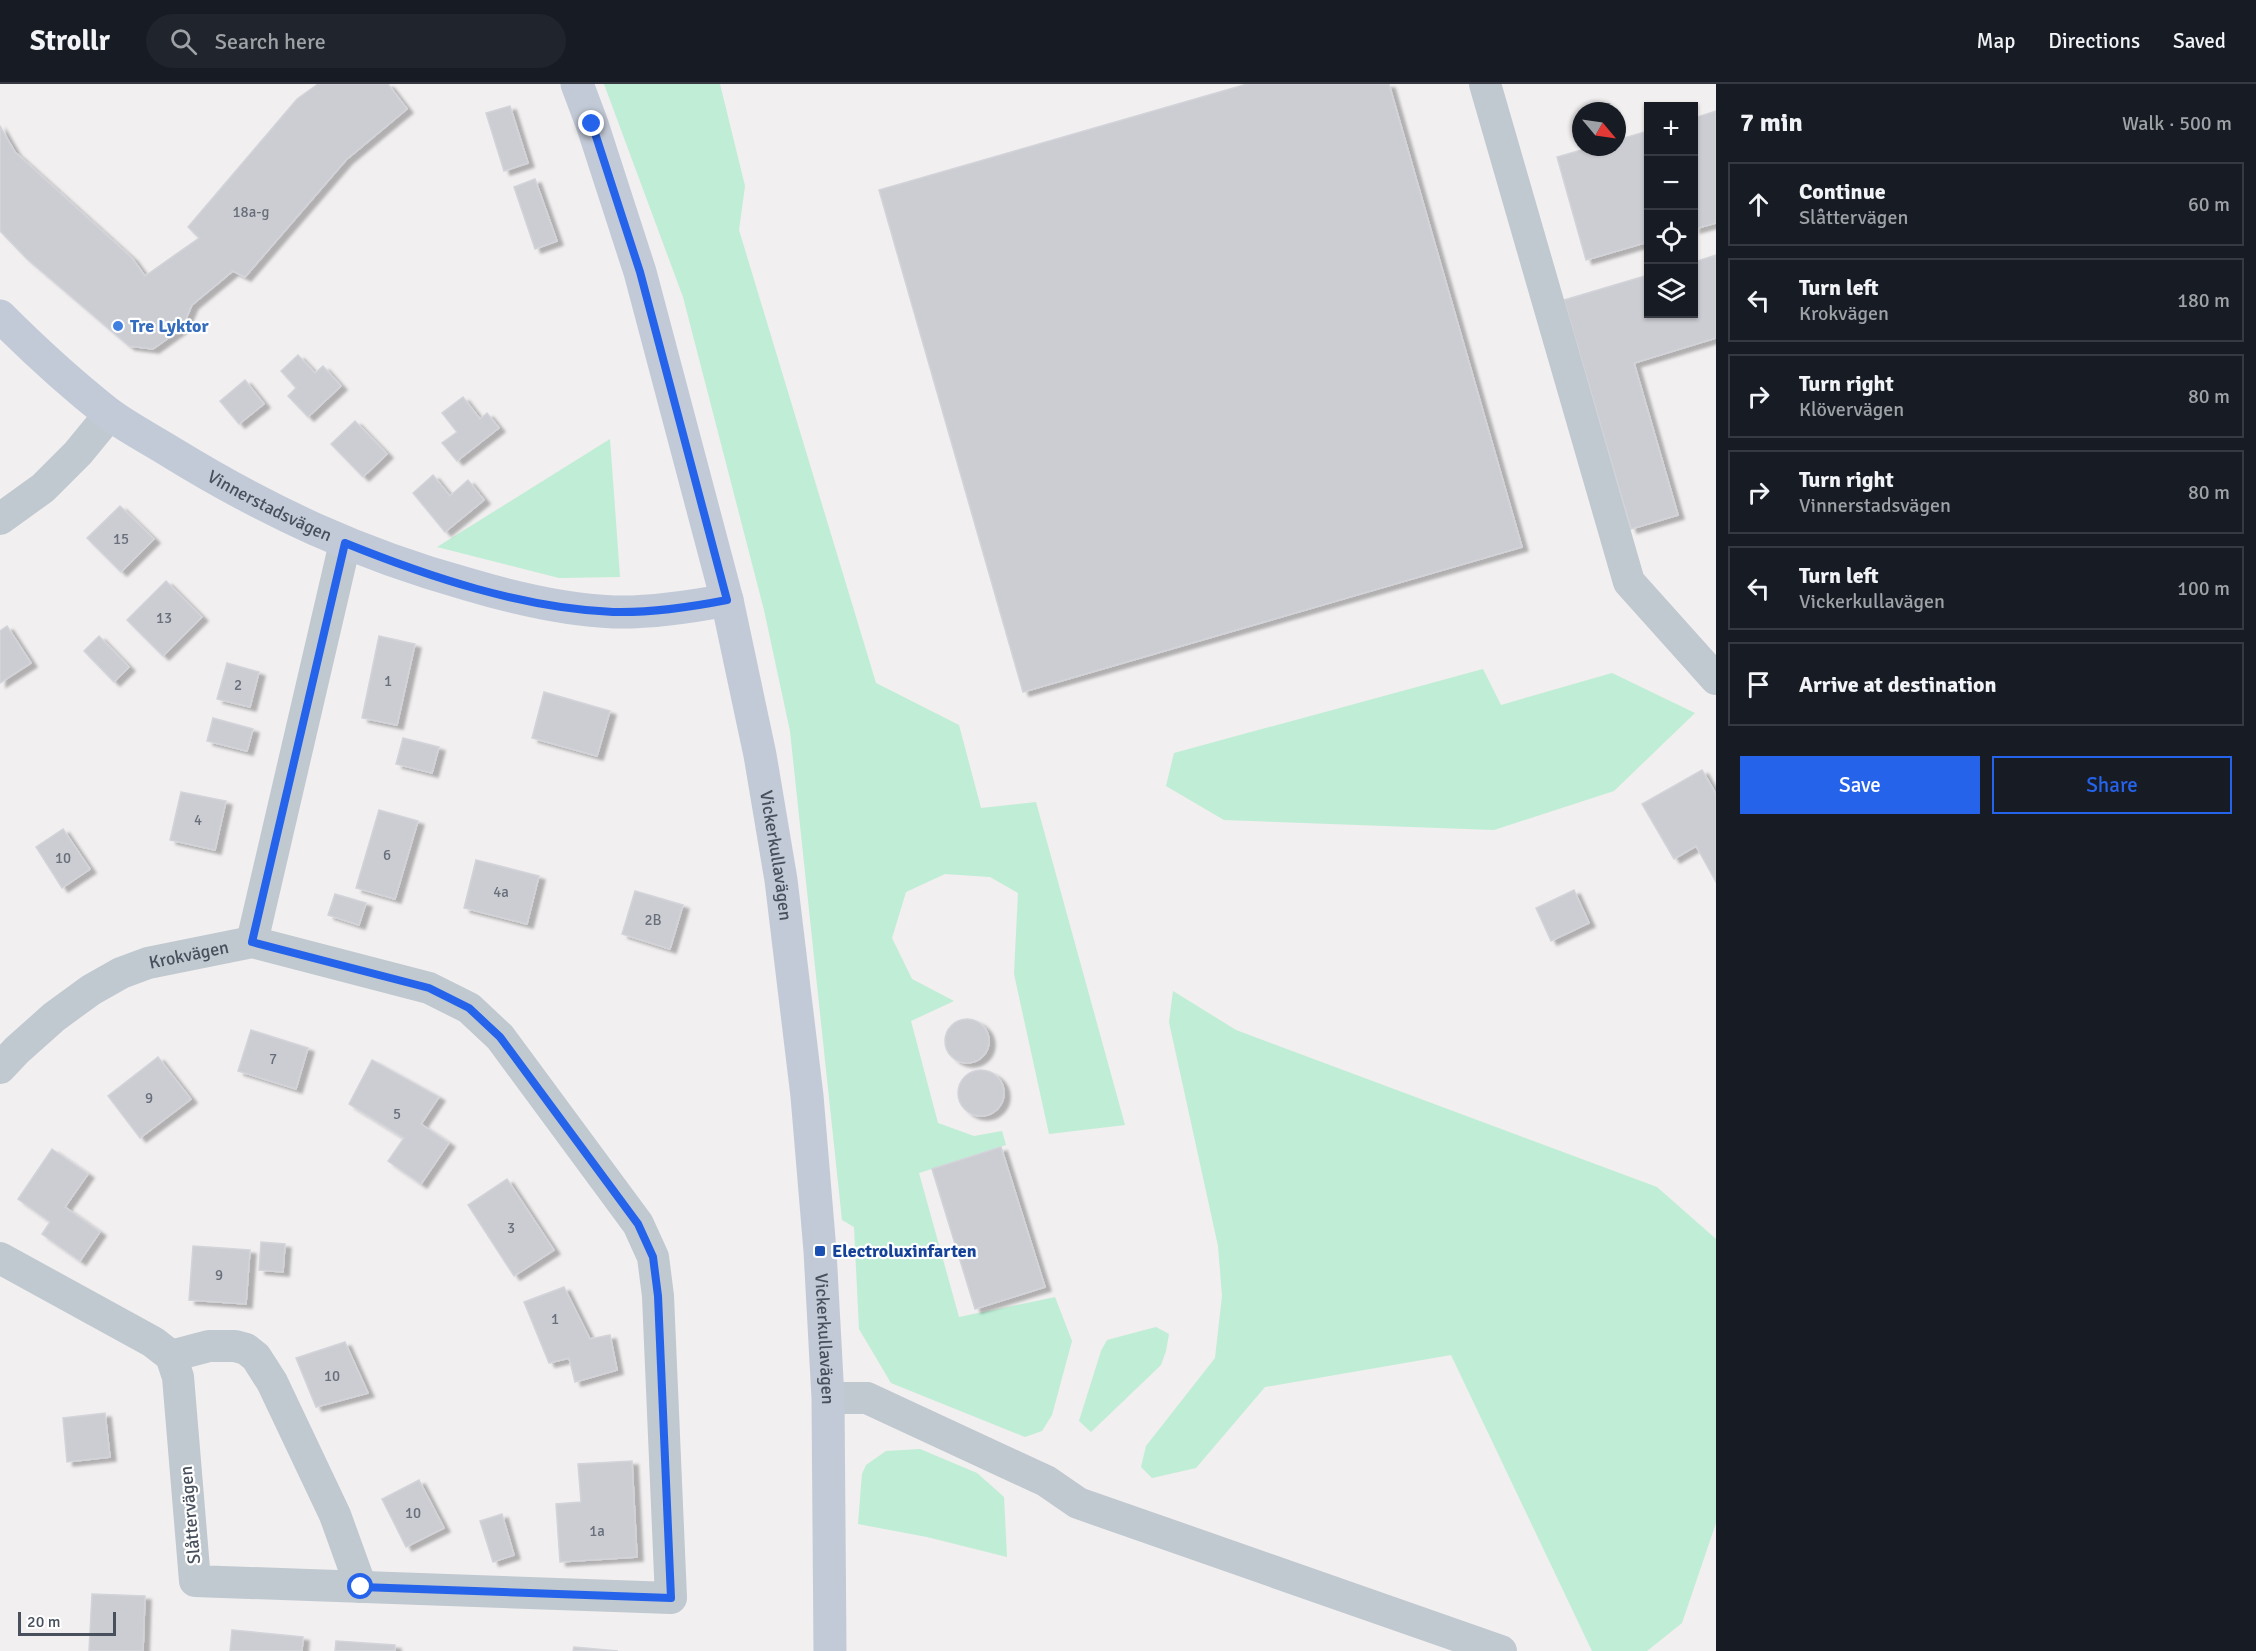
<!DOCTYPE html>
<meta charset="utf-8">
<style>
:root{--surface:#171b24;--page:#20242c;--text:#f1f3f6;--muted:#9ea1a6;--line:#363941;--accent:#2563eb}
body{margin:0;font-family:Signika,sans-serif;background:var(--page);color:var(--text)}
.controls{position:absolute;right:18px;top:18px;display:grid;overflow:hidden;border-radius:0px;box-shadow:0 2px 4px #0004}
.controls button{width:54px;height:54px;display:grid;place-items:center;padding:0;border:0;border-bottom:2px solid var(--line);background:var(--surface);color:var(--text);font:30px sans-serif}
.compass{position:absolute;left:1572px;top:18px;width:54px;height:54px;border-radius:50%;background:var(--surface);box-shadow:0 2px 4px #0004;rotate:119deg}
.scale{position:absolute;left:18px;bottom:15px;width:98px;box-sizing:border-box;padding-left:6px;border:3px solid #47505c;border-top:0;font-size:16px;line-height:21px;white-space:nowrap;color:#47505c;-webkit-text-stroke:4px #fff;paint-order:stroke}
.stop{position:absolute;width:18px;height:18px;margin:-14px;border:4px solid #2563eb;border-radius:50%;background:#fff}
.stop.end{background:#2563eb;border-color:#fff;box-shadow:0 2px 6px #0008}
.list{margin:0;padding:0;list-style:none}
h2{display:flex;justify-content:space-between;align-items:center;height:78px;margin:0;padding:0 24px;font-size:26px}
h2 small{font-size:20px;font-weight:400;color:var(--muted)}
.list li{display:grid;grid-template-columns:39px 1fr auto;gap:18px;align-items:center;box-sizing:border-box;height:84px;margin:0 12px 12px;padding:0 12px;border:2px solid var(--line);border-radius:0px}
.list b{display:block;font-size:22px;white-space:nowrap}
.list p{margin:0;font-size:20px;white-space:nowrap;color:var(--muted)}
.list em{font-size:20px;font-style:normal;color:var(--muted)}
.actions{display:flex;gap:12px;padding:18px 24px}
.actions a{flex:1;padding:14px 0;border:2px solid var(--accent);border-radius:0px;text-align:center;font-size:21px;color:var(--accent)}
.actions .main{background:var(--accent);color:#fff}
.icon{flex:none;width:33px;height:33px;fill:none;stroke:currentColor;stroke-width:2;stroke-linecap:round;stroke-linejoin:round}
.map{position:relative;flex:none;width:1716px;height:1567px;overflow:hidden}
header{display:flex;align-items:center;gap:36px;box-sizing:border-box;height:84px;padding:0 30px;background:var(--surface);border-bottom:2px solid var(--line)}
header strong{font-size:28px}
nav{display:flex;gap:33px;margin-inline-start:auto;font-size:21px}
.search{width:420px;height:54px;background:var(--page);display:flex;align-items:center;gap:15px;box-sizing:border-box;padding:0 21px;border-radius:33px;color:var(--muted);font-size:22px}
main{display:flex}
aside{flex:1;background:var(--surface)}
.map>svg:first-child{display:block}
</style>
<header>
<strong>Strollr</strong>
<div class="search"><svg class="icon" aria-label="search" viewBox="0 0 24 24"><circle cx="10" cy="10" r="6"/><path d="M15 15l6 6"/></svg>Search here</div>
<nav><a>Map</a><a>Directions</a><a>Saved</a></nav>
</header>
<main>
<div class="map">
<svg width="1716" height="1567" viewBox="0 0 1716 1567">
<defs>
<filter id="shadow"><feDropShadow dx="6" dy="4" stdDeviation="1.5" flood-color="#0004"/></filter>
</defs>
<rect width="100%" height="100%" fill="#f1efef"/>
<g fill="#bfedd5">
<polygon points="604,0 720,0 745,102 739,146 876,599 959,641 981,724 1036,718 1125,1041 1049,1050 1014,890 1018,809 990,793 945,790 906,808 892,854 912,895 954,917 911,937 938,1039 974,1052 1002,1047 1006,1061 919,1089 959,1233 1055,1213 1072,1257 1052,1331 1042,1347 1025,1353 891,1299 859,1245 854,1143 842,1136 790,647 764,526 683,213"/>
<polygon points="610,355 620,493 559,494 437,463"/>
<polygon points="1483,585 1501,621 1612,589 1695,629 1614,707 1494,746 1224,736 1166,702 1174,669"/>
<polygon points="1173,907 1236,946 1657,1103 1716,1155 1716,1439 1682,1539 1647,1567 1592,1567 1451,1271 1265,1303 1196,1384 1152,1394 1141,1383 1146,1362 1215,1274 1222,1212 1218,1162 1169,938"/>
<polygon points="1156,1243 1169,1250 1166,1267 1161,1281 1091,1348 1079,1337 1101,1267 1107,1256"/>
<polygon points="920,1365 977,1389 1004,1413 1007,1473 927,1453 858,1440 862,1390 866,1381 886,1367"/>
</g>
<g fill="#cccdd3" stroke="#d3d4da" stroke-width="1.5" filter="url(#shadow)">
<polygon points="318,0 388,0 407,25 346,76 245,193 233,187 192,221 182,244 153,265 129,262 27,175 0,147 0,42 15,68 132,174 145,192 199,154 188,143 297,15"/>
<polygon points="1247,0 1389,0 1522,463 1023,608 879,106"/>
<polygon points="510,22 528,79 504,87 486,29"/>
<polygon points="1716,27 1716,139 1694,145 1694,34"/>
<polygon points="1648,47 1648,158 1586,176 1557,73 1592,63 1617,63 1617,56"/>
<polygon points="535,95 557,157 535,165 514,103"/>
<polygon points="1716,171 1716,254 1634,279 1678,431 1631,445 1564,216 1648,191 1648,230 1694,230 1694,178"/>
<polygon points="298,271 315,289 323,282 341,302 308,333 288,312 296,304 281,287"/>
<polygon points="245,296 264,320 239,340 220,317"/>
<polygon points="463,313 480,335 487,329 499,344 457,377 442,359 457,348 442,329"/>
<polygon points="355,337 387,370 363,393 331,360"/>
<polygon points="433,391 450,412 468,396 484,416 445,448 413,409"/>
<polygon points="120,422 154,455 121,488 87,454"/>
<polygon points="166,497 202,533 163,572 127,536"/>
<polygon points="7,542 31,579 0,599 0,547"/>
<polygon points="99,552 129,583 114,598 84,567"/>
<polygon points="379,552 415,560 397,641 362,634"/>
<polygon points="227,579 259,588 250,623 217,615"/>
<polygon points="544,608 610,627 597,672 532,654"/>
<polygon points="213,634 253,645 247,667 207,657"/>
<polygon points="403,654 439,663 432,689 396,680"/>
<polygon points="1702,686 1716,710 1716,798 1696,762 1674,775 1642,720"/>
<polygon points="181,708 226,717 215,766 170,756"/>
<polygon points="379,726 418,737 395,815 356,804"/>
<polygon points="63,745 90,785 62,804 36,763"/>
<polygon points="476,776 539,792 527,840 464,824"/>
<polygon points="1574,806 1589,839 1551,857 1536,824"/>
<polygon points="635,807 683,821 670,865 622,850"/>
<polygon points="335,810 366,819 359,841 328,831"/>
<circle cx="967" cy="957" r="22"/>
<polygon points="251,946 308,964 296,1005 238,987"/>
<polygon points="158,973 191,1015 140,1054 108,1012"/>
<polygon points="372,976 439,1013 421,1040 449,1059 421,1100 388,1077 404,1054 349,1020"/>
<circle cx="981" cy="1009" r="23"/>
<polygon points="1001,1063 1045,1203 975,1225 932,1085"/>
<polygon points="52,1065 88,1090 65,1123 100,1148 80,1177 42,1150 50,1138 18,1115"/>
<polygon points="507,1095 554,1166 514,1192 468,1121"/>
<polygon points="261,1158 285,1160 283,1188 259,1186"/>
<polygon points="193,1162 250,1166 246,1220 189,1216"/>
<polygon points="564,1203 590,1255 610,1251 617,1286 575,1298 569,1274 549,1279 524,1218"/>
<polygon points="345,1258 368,1309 316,1323 296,1274"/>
<polygon points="105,1329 110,1373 67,1378 63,1334"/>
<polygon points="632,1377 637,1473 560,1478 556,1420 581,1418 578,1380"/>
<polygon points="419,1396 444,1444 406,1463 382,1415"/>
<polygon points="502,1430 514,1471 493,1478 480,1437"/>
<polygon points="92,1510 145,1512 143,1567 89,1567"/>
<polygon points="232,1546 303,1553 302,1567 230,1567"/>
<polygon points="336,1557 395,1561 395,1567 335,1567"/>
<polygon points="574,1563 618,1567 573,1567"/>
</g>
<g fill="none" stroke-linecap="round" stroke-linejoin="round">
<g stroke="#c0c8d0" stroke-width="32">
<polyline points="1485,0 1629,498 1716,595"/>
<polyline points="0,435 43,404 78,369 110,330"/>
<polyline points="252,858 345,459"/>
<path id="s1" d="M0,984l17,-18 37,-33 37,-27 30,-17 27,-10 104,-21 177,46 40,20 31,29 138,187 15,33 5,39 13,302 -476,-17 -17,-204 -7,-21 -18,-14 -153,-84"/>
<polyline points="171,1272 209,1262 235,1262 246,1265 256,1273 272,1298 335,1431 361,1503"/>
<polyline points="828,1314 867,1314 1046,1397 1078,1419 1501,1567"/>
</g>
<g stroke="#c2cad7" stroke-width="33">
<path id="s2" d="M577,0l15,40 48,148 87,328 33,155 21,125 26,216 13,155 8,147 2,253"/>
<path id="s3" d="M0,232c34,34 70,67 108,97 20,15 44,27 66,41 95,58 185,100 293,130 47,14 97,26 147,28 37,1 76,-5 113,-12"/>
</g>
</g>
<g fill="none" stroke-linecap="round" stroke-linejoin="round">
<path stroke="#2563eb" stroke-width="8" d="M361,1503l310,11 -13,-302 -5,-39 -15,-33 -138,-187 -31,-29 -40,-20 -177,-46 93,-399c84,34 177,65 268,69 36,1 78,-5 114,-12l-87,-328 -48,-148"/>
</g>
<circle fill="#3f7fe0" stroke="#fff" stroke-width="2" cx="118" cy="242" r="6"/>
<rect fill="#1a4fb4" stroke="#fff" stroke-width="2" x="814" y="1161" width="12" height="12" rx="3"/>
<g text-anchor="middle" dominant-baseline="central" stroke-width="4.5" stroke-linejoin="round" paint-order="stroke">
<g font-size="15" fill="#686f7a">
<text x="251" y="128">18a-g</text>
<text x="121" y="455">15</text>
<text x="164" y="534">13</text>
<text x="388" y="597">1</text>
<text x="238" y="601">2</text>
<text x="198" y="736">4</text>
<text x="387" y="771">6</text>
<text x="63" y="774">10</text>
<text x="501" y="808">4a</text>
<text x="653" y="836">2B</text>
<text x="273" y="975">7</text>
<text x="149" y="1014">9</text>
<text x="397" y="1030">5</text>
<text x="511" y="1144">3</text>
<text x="219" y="1191">9</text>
<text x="555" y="1235">1</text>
<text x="332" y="1292">10</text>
<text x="413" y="1429">10</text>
<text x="597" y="1447">1a</text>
</g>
<g font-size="18" font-weight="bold" fill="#366cbe" stroke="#fff" text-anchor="start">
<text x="130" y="242">Tre Lyktor</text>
</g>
<g font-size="18" fill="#47505c" stroke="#fff">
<text stroke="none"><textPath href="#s3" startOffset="332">Vinnerstadsvägen</textPath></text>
<text stroke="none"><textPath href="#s2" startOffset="798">Vickerkullavägen</textPath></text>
<text stroke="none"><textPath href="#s1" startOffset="225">Krokvägen</textPath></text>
<text stroke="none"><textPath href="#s2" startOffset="1284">Vickerkullavägen</textPath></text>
<text transform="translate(190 1431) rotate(-95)">Slåttervägen</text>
</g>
<g font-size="18" font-weight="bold" fill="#164399" stroke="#fff" text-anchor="start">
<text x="832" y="1167">Electroluxinfarten</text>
</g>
</g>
</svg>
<div class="controls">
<button>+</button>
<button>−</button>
<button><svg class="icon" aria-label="locate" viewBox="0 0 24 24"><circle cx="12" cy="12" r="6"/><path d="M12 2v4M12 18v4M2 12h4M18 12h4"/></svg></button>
<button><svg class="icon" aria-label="layers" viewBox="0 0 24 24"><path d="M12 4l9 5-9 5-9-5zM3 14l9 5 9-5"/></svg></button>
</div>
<svg class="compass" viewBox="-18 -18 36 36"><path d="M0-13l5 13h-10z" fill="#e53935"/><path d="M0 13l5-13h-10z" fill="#9ea1a6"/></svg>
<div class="scale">20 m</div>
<div class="stop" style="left:361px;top:1503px"></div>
<div class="stop end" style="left:592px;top:40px"></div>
</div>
<aside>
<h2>7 min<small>Walk · 500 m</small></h2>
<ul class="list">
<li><svg class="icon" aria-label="ahead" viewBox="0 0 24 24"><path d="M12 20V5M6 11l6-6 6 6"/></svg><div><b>Continue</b><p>Slåttervägen</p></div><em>60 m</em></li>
<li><svg class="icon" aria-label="left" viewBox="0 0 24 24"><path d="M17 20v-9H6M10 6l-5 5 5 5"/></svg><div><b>Turn left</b><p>Krokvägen</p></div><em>180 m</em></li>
<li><svg class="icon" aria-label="right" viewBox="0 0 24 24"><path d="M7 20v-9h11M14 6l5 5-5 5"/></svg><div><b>Turn right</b><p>Klövervägen</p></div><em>80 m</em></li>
<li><svg class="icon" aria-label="right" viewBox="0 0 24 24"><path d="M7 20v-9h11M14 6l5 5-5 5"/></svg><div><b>Turn right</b><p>Vinnerstadsvägen</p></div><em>80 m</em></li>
<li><svg class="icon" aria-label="left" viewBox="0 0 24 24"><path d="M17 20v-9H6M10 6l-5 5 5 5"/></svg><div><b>Turn left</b><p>Vickerkullavägen</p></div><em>100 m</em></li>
<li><svg class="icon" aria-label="arrive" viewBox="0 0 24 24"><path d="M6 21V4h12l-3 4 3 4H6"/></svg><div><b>Arrive at destination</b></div></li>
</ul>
<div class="actions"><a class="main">Save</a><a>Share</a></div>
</aside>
</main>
